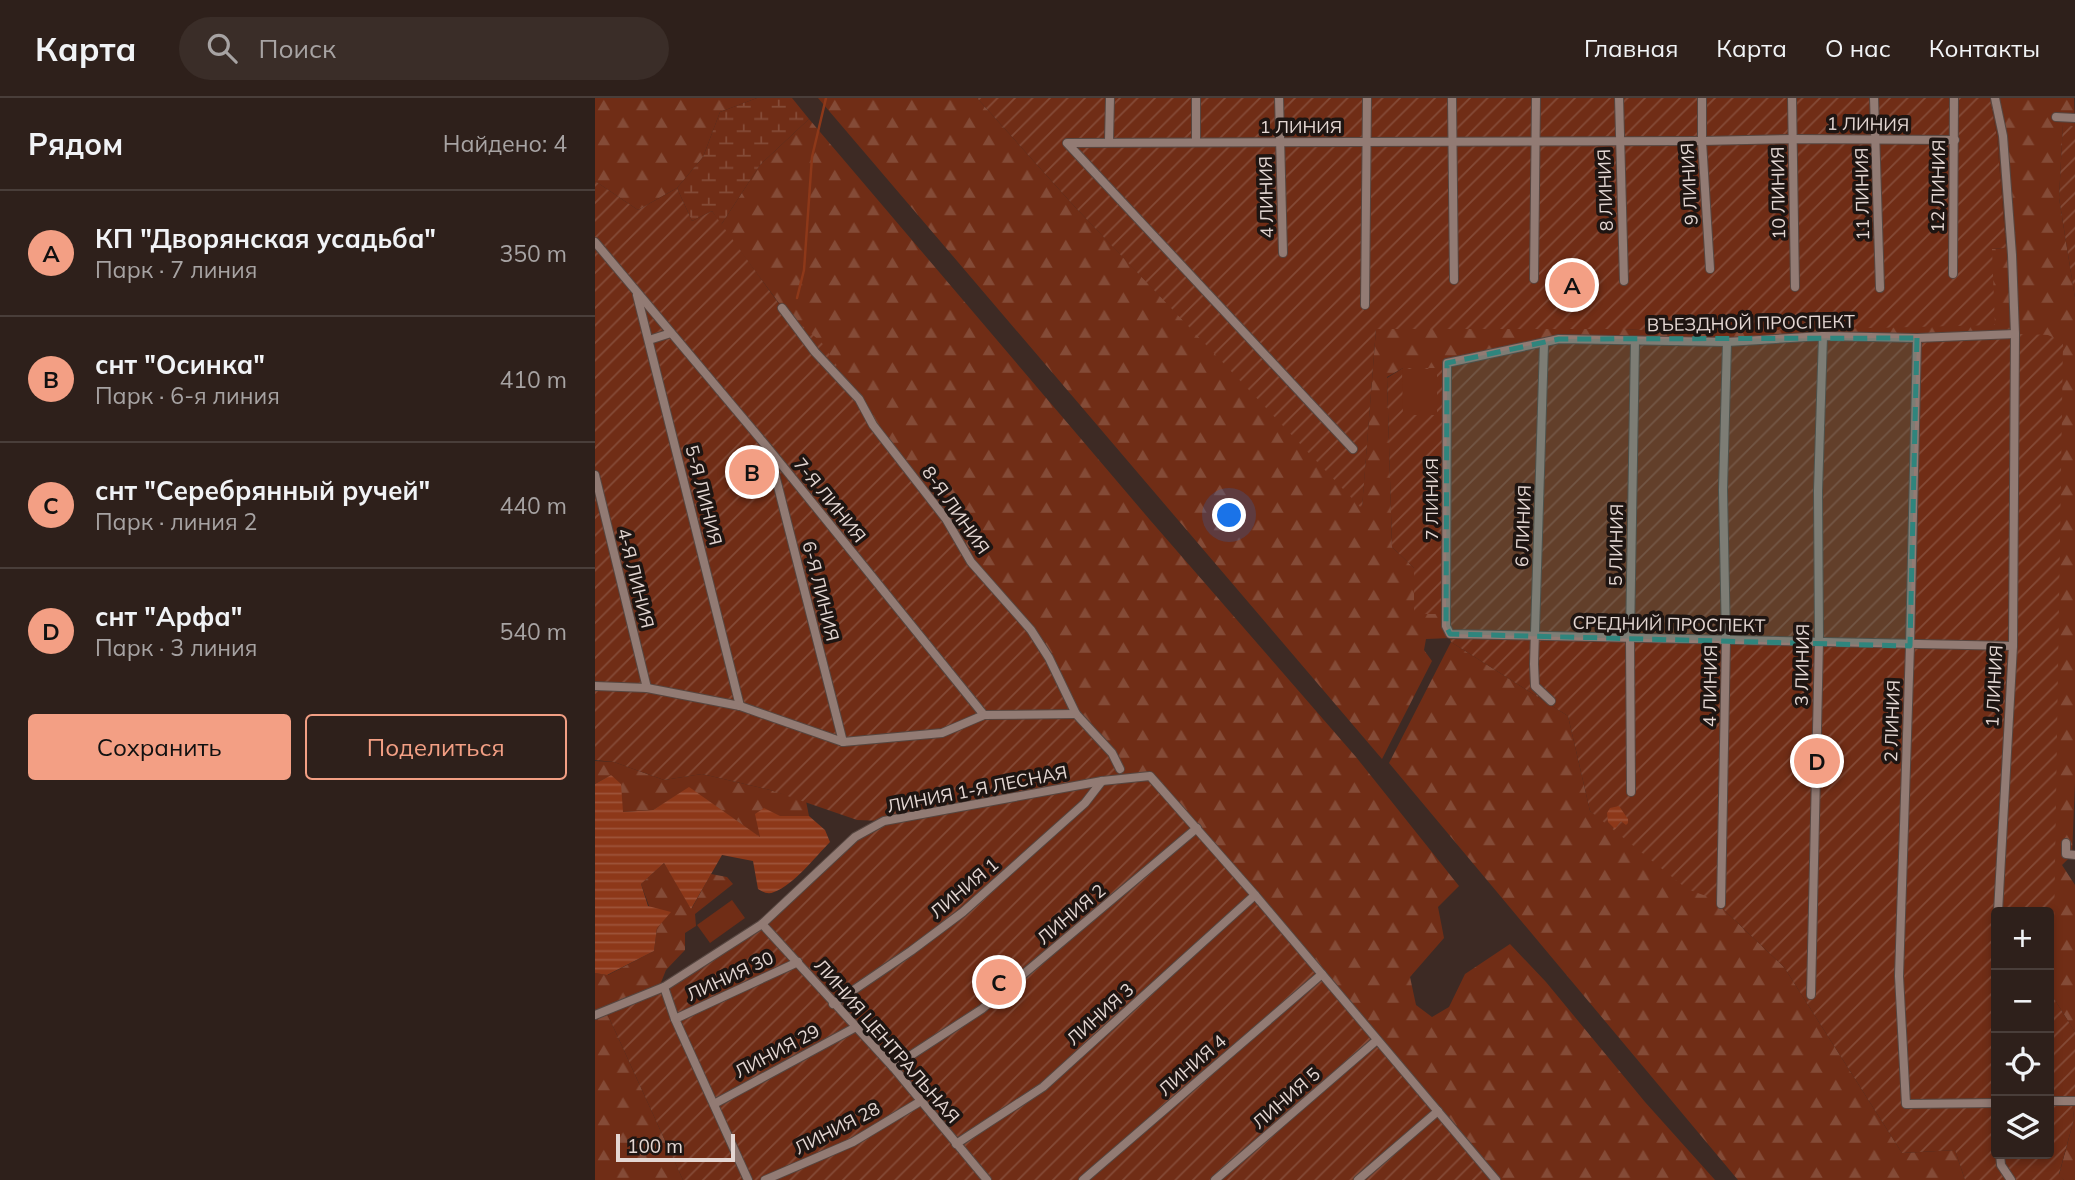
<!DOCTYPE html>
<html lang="ru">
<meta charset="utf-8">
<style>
:root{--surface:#2e201b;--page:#3a2d28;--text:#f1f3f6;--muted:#a7a3a3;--line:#493e3a;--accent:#f39f84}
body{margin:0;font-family:Mulish,sans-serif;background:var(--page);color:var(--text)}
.controls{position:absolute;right:21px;bottom:21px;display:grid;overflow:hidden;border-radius:7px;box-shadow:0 4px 10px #0003}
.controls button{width:63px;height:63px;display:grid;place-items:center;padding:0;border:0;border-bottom:2px solid var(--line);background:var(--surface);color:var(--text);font:35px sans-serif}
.scale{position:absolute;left:21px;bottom:18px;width:119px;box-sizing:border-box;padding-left:7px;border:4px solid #e4d7d3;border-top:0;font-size:19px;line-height:24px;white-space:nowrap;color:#e4d7d3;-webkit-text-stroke:5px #1e1512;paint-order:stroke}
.you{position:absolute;left:635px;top:418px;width:24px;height:24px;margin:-18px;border:5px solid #fff;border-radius:50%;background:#1a73e8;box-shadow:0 0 0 10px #1a73e833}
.badge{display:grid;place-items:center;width:46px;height:46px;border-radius:50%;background:var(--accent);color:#111;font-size:23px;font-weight:700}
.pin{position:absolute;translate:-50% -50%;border:4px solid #fff;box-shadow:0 2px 7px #0006}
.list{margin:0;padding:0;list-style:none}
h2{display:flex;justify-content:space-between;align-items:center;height:91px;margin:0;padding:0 28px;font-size:30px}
h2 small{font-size:23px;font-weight:400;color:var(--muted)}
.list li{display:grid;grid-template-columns:46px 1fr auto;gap:21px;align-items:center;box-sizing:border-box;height:126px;padding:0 28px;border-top:2px solid var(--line)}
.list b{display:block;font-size:26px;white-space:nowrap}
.list p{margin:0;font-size:23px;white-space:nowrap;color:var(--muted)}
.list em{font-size:23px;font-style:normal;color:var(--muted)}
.actions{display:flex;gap:14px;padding:21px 28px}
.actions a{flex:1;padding:16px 0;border:2px solid var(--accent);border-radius:7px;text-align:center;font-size:24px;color:var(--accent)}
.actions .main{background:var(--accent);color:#111}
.icon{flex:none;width:38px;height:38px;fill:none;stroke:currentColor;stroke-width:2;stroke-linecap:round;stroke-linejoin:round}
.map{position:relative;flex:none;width:1480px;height:1082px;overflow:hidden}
header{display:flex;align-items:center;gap:42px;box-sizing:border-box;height:98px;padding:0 35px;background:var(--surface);border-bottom:2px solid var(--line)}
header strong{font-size:33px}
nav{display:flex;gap:38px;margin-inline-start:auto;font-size:24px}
.search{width:490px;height:63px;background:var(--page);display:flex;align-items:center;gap:18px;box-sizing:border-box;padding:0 24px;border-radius:38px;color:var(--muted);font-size:26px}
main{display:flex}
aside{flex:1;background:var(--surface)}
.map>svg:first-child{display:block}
</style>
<header>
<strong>Карта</strong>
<div class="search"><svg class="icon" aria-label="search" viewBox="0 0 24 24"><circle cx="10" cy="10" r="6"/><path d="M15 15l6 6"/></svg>Поиск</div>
<nav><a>Главная</a><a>Карта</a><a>О нас</a><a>Контакты</a></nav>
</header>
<main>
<aside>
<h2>Рядом<small>Найдено: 4</small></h2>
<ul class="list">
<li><span class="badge">A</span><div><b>КП &quot;Дворянская усадьба&quot;</b><p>Парк · 7 линия</p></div><em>350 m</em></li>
<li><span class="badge">B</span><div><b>снт &quot;Осинка&quot;</b><p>Парк · 6-я линия</p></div><em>410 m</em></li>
<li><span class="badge">C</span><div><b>снт &quot;Серебрянный ручей&quot;</b><p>Парк · линия 2</p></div><em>440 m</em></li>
<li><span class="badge">D</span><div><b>снт &quot;Арфа&quot;</b><p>Парк · 3 линия</p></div><em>540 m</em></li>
</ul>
<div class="actions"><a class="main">Сохранить</a><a>Поделиться</a></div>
</aside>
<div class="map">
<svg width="1480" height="1082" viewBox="0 0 1480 1082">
<defs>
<pattern id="forest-firs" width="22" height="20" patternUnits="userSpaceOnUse" patternTransform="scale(1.75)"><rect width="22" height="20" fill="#702d16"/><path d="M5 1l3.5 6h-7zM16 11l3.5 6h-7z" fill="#844b37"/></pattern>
<pattern id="wetland-marsh" width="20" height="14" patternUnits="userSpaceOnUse" patternTransform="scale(1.75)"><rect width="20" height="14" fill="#702d16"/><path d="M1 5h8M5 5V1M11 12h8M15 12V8" fill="none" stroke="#844b37"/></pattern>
<pattern id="garden-furrows" width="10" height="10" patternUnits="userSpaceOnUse" patternTransform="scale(1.75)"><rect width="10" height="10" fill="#702d16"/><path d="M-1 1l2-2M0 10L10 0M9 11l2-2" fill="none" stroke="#844b37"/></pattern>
<pattern id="water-rules" width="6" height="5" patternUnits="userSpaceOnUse" patternTransform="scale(1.75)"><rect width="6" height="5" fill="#8d3819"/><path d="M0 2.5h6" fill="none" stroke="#9d543a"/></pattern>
</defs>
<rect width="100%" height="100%" fill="#3d2a24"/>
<g fill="url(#forest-firs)">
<polygon points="0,0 162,0 125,14 108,59 82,90 43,112 0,83"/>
<polygon points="223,0 382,0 480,109 767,409 781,231 1029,231 1125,237 1127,223 1146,223 1148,233 1188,231 1397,151 1411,150 1402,40 1395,0 1479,0 1480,29 1468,26 1464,100 1480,200 1480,684 1477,757 1467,767 1480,787 1480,934 1458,899 1453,237 1314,240 848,270 808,270 792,279 797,449 819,470 819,516 851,516 851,529 856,540 831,541 829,552 837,563 787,661"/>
<polygon points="214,21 555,422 761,659 864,788 843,809 849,840 815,879 821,907 837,919 854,909 870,876 915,846 951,884 1050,1004 1120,1082 901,1082 530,681 481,616 376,464 126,127 165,67"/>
<polygon points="856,544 973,618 995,713 1123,803 1128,811 1189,869 1307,1055 1360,1052 1370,1082 1143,1082 794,665"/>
<polygon points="0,663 19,664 69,682 107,676 175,692 211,703 214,718 185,719 166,740 94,690 58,712 27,714 16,677 0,686"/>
<polygon points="69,765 97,810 116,776 132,779 138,786 100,816 101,828 90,835 90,852 71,872 63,892 11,913 88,1082 0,1082 0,875 13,877 59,853 62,830 46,786"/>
<polygon points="1477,1003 1480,1003 1480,1082 1469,1082 1464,1077 1479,1021"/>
</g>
<polygon fill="url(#wetland-marsh)" points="162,0 197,0 214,21 165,67 126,127 117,113 97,123 82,90 108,59 125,14"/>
<g fill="url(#garden-furrows)" fill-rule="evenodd">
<polygon points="382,0 1395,0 1402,40 1411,150 1397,151 1400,227 1147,233 1146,223 1127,223 1125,237 1029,231 781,231 767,411 480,109"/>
<polygon points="1468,25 1480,29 1480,200 1464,100"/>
<polygon points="0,83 43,112 82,90 97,123 117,113 187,210 227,245 264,301 351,421 376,464 436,532 481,616 517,655 530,681 555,678 901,1082 88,1082 11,913 63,892 167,826 260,739 287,723 262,722 175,692 107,676 69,682 19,664 0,662"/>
<path d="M1428,236l25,1 15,7 -10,655 22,35v69h-3l2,18 -15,55 5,6h-99l-10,-30 -53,3 -118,-186 -61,-58 -9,-10 -27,-10 -97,-78 -22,-95 -117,-74 -5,-15 -1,-13h-31v-46l-22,-21 -5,-169 16,-10h40l119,-29 347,-1zM1401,814h53v242h-53z"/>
</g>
<g fill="#702d16">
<polygon points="807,271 842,271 842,317 808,317"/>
<polygon points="137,802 150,820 115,845 102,827"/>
</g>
<g fill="url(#water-rules)">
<path d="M16,677l10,9 2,28 30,-2 36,-23 71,50 -5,-23 9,-6 16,8h29l16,14 5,12c-15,15 -36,43 -56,50 -6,3 -11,0 -16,-3l-5,-28 -31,-6 -31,54 -27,-46 -23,21 7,22 23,6 -14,16 -3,23 -47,24 -12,-2v-189z"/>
<polygon points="1024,708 1033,721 1033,725 1031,727 1026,723 1020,731 1013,724 1012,715 1015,710"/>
</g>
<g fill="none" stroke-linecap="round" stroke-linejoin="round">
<polyline stroke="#8d3819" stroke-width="2.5" points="202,200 209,172 217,59 231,0"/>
<g stroke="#564640" stroke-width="10">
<g id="minor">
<polyline points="684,0 688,155"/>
<polyline points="857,0 859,182"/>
<polyline points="1024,0 1029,183"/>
<polyline points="1107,0 1107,43 1115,171"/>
<polyline points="1197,0 1200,189"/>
<polyline points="1279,0 1285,190"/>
<polyline points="1400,0 1408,38 1417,157 1420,236 1418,548 1403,814"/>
<polyline points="1461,19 1480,20"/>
<polyline points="514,43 515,0"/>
<polyline points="601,44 601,0"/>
<polyline points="0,144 173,350 389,617"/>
<polyline points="1358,176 1359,0"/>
<polyline points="939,181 941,0"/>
<polyline points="42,197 145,608"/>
<polyline points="770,207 772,0"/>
<polyline points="187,210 220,254 264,301 278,327 351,421 376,464 436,532 454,560 481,616 517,655 525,671"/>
<polyline points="1322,240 1315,548 1304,878 1311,1006 1401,1005"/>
<polyline points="54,242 76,235"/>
<polyline points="949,246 939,566 940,588 956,603"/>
<polyline points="758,351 472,45 1107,43 1198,41 1360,42"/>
<polyline points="174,353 248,644"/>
<polyline points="0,377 52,590"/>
<polyline points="1418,548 855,536 851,528 852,265 964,241 1132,244 1228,238 1322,240 1420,236"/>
<polyline points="0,588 52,590 145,608 248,644 347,635 389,617 481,616"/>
<polyline points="1036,694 1035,540 1040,243"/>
<polyline points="1471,745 1471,756 1480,757"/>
<polyline points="1126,806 1131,542 1128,392 1132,244"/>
<polyline points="167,826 298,969 392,1082"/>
<polyline points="69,889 80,921 153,1082"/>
<polyline points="1216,897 1224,543 1223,393 1228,238"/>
<polyline points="238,906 316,853 368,814 490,705 507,683"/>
<polyline points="0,917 69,889 167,826 260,739 289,723 507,683 555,678 660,797 901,1082"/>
<polyline points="80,921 203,864"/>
<polyline points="298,969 387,911 602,730"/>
<polyline points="1454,1003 1480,1003"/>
<polyline points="119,1006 261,929"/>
<polyline points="361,1046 448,989 660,797"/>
<polyline points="1405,1056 1406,1067 1416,1082"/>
<polyline points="170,1082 258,1044 326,1003"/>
<polyline points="488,1082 727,876"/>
<polyline points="620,1082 782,942"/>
<polyline points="763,1082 843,1013"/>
</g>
</g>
<use href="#minor" stroke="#927b74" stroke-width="8"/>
</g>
<path fill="#2f857d" fill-opacity="0.2" stroke="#2f857d" stroke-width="5" stroke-dasharray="14 9" stroke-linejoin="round" d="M1322,240l-7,308 -460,-12 -4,-8 1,-263 112,-24z"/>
<g text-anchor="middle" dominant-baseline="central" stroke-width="7" stroke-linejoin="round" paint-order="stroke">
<g font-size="18" fill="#e4d7d3" stroke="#1e1512">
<text transform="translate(1273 26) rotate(1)">1 ЛИНИЯ</text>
<text x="706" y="28">1 ЛИНИЯ</text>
<text transform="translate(1094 86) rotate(-93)">9 ЛИНИЯ</text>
<text transform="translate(1343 88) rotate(-89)">12 ЛИНИЯ</text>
<text transform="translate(1010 92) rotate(-92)">8 ЛИНИЯ</text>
<text transform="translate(1183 95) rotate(-91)">10 ЛИНИЯ</text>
<text transform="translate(1267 96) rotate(-91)">11 ЛИНИЯ</text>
<text transform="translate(671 99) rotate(-91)">4 ЛИНИЯ</text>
<text transform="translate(1156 225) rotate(-1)">ВЪЕЗДНОЙ ПРОСПЕКТ</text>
<text transform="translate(109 397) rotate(76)">5-Я ЛИНИЯ</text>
<text transform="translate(836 401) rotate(-90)">7 ЛИНИЯ</text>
<text transform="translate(235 402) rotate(51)">7-Я ЛИНИЯ</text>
<text transform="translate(361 412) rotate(55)">8-Я ЛИНИЯ</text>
<text transform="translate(928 428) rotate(-88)">6 ЛИНИЯ</text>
<text transform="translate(1021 447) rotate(-89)">5 ЛИНИЯ</text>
<text transform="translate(41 480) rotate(76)">4-Я ЛИНИЯ</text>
<text transform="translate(226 493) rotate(76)">6-Я ЛИНИЯ</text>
<text transform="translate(1074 526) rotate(1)">СРЕДНИЙ ПРОСПЕКТ</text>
<text transform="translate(1207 567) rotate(-89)">3 ЛИНИЯ</text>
<text transform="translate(1115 588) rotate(-89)">4 ЛИНИЯ</text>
<text transform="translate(1399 588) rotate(-87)">1 ЛИНИЯ</text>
<text transform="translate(1297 623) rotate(-88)">2 ЛИНИЯ</text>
<text transform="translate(382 691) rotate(-11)">ЛИНИЯ 1-Я ЛЕСНАЯ</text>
<text transform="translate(369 790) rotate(-40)">ЛИНИЯ 1</text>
<text transform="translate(476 816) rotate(-40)">ЛИНИЯ 2</text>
<text transform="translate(135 878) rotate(-25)">ЛИНИЯ 30</text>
<text transform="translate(505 916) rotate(-42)">ЛИНИЯ 3</text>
<text transform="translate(292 943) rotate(49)">ЛИНИЯ ЦЕНТРАЛЬНАЯ</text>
<text transform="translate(182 953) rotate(-28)">ЛИНИЯ 29</text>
<text transform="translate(597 967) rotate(-41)">ЛИНИЯ 4</text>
<text transform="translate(691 1000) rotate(-41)">ЛИНИЯ 5</text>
<text transform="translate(242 1030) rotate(-27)">ЛИНИЯ 28</text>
</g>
</g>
</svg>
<div class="controls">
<button>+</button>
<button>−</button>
<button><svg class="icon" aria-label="locate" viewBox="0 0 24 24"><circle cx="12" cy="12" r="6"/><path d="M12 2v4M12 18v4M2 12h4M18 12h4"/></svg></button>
<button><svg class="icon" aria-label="layers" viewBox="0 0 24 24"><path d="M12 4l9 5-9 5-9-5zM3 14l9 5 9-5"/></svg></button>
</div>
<div class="scale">100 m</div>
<div class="you"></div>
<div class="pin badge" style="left:977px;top:187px">A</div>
<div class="pin badge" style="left:157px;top:374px">B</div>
<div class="pin badge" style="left:404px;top:884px">C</div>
<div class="pin badge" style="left:1222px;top:663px">D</div>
</div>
</main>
